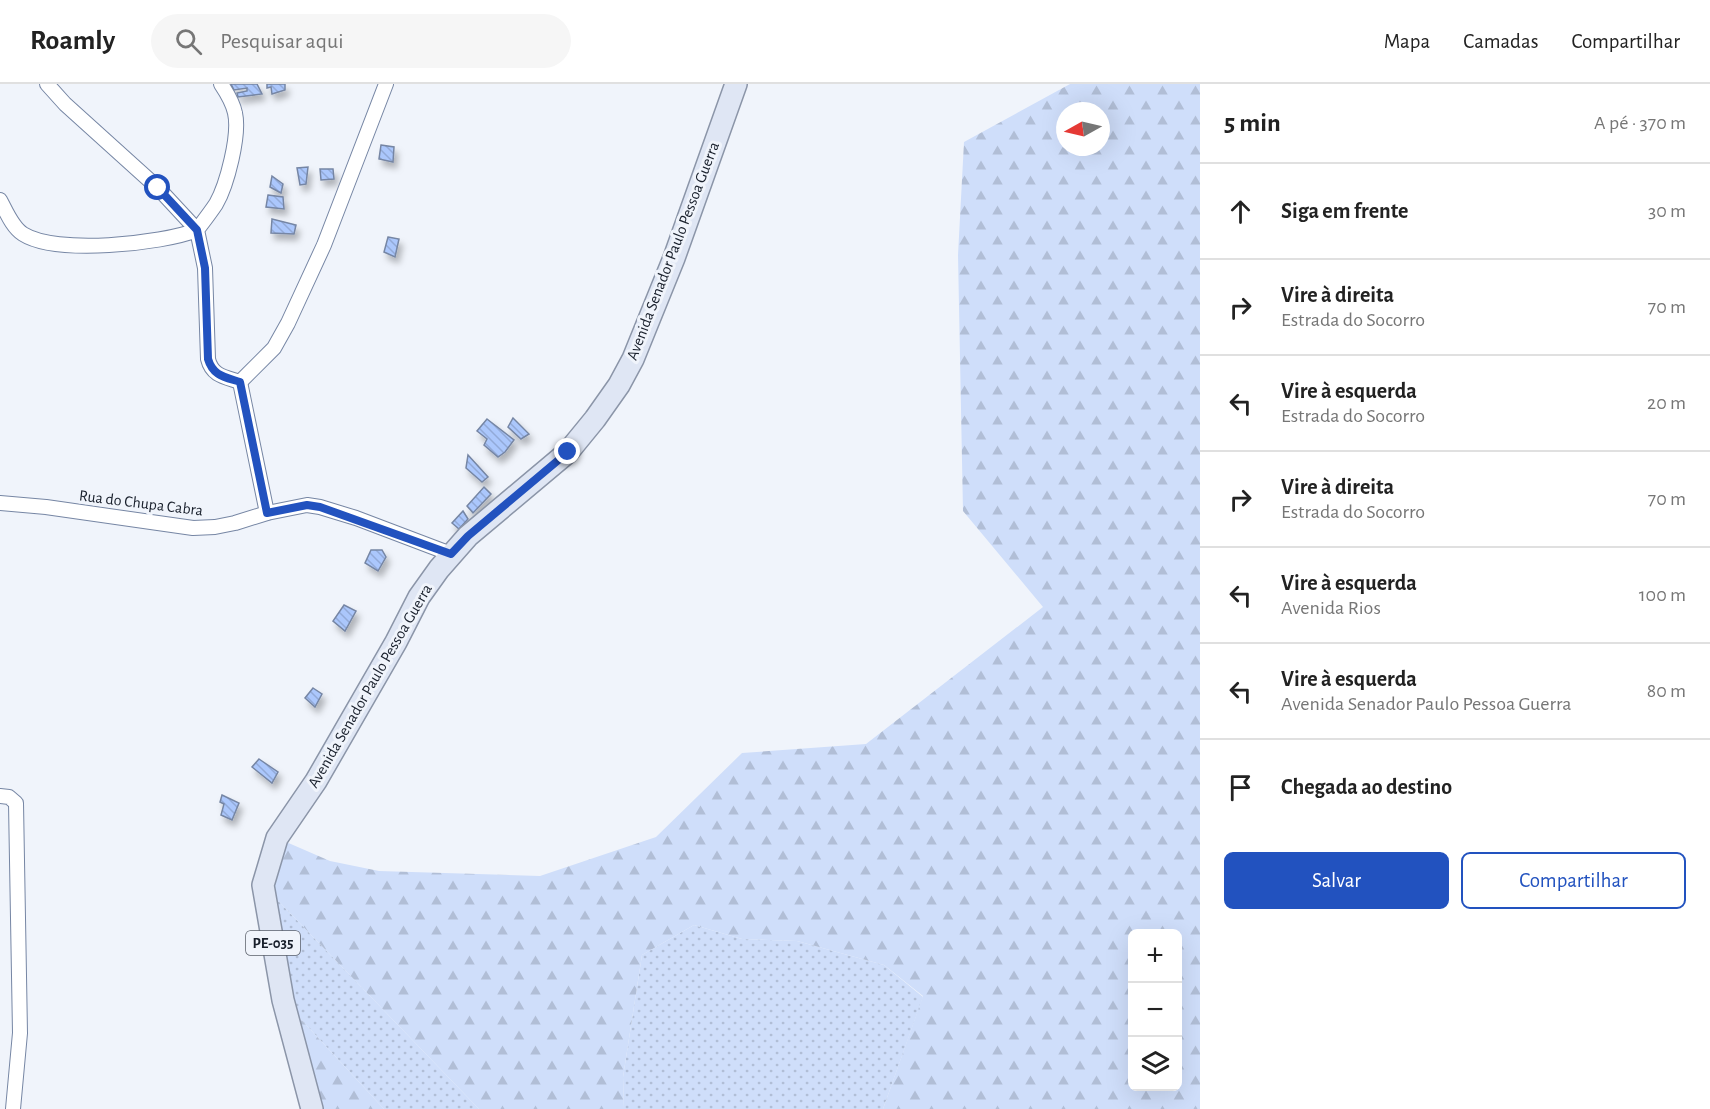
<!DOCTYPE html>
<html lang="pt">
<meta charset="utf-8">
<style>
:root{--surface:#fff;--page:#f6f6f6;--text:#222;--muted:#767676;--line:#e0e0e0;--accent:#2252bf}
body{margin:0;font-family:"Alegreya Sans",sans-serif;background:var(--page);color:var(--text)}
.controls{position:absolute;right:18px;bottom:18px;display:grid;overflow:hidden;border-radius:9px;box-shadow:0 6px 24px #0002}
.controls button{width:54px;height:54px;display:grid;place-items:center;padding:0;border:0;border-bottom:2px solid var(--line);background:var(--surface);color:var(--text);font:30px sans-serif}
.compass{position:absolute;left:1056px;top:18px;width:54px;height:54px;border-radius:50%;background:var(--surface);box-shadow:0 6px 24px #0002;rotate:262deg}
.stop{position:absolute;width:18px;height:18px;margin:-14px;border:4px solid #2252bf;border-radius:50%;background:#fff}
.stop.end{background:#2252bf;border-color:#fff;box-shadow:0 2px 6px #0008}
.list{margin:0;padding:0;list-style:none}
h2{display:flex;justify-content:space-between;align-items:center;height:78px;margin:0;padding:0 24px;font-size:26px}
h2 small{font-size:20px;font-weight:400;color:var(--muted)}
.list li{display:grid;grid-template-columns:39px 1fr auto;gap:18px;align-items:center;box-sizing:border-box;height:96px;padding:0 24px;border-top:2px solid var(--line)}
.list b{display:block;font-size:22px;white-space:nowrap}
.list p{margin:0;font-size:20px;white-space:nowrap;color:var(--muted)}
.list em{font-size:20px;font-style:normal;color:var(--muted)}
.actions{display:flex;gap:12px;padding:18px 24px}
.actions a{flex:1;padding:14px 0;border:2px solid var(--accent);border-radius:9px;text-align:center;font-size:21px;color:var(--accent)}
.actions .main{background:var(--accent);color:#fff}
.icon{flex:none;width:33px;height:33px;fill:none;stroke:currentColor;stroke-width:2;stroke-linecap:round;stroke-linejoin:round}
.map{position:relative;flex:none;width:1200px;height:1025px;overflow:hidden}
header{display:flex;align-items:center;gap:36px;box-sizing:border-box;height:84px;padding:0 30px;background:var(--surface);border-bottom:2px solid var(--line)}
header strong{font-size:28px}
nav{display:flex;gap:33px;margin-inline-start:auto;font-size:21px}
.search{width:420px;height:54px;background:var(--page);display:flex;align-items:center;gap:15px;box-sizing:border-box;padding:0 21px;border-radius:33px;color:var(--muted);font-size:22px}
main{display:flex}
aside{flex:1;background:var(--surface)}
.map>svg:first-child{display:block}
</style>
<header>
<strong>Roamly</strong>
<div class="search"><svg class="icon" aria-label="search" viewBox="0 0 24 24"><circle cx="10" cy="10" r="6"/><path d="M15 15l6 6"/></svg>Pesquisar aqui</div>
<nav><a>Mapa</a><a>Camadas</a><a>Compartilhar</a></nav>
</header>
<main>
<div class="map">
<svg width="1200" height="1025" viewBox="0 0 1200 1025">
<defs>
<pattern id="grass-dots" width="8" height="8" patternUnits="userSpaceOnUse" patternTransform="scale(1.5)"><rect width="8" height="8" fill="#cfdefa"/><path d="M2 2h.1M6 6h.1" fill="none" stroke="#b1bed6" stroke-width="1.8" stroke-linecap="round"/></pattern>
<pattern id="forest-firs" width="22" height="20" patternUnits="userSpaceOnUse" patternTransform="scale(1.5)"><rect width="22" height="20" fill="#cfdefa"/><path d="M5 1l3.5 6h-7zM16 11l3.5 6h-7z" fill="#b1bed6"/></pattern>
<pattern id="building-back-hatch" width="6" height="6" patternUnits="userSpaceOnUse" patternTransform="scale(1.5)"><rect width="6" height="6" fill="#abc7fc"/><path d="M-1 5l2 2M0 0l6 6M5-1l2 2" fill="none" stroke="#92aad8"/></pattern>
<filter id="shadow"><feDropShadow dx="3.5" dy="6" stdDeviation="3" flood-color="#0004"/></filter>
</defs>
<rect width="100%" height="100%" fill="#f0f4fb"/>
<g fill="url(#grass-dots)">
<polygon points="263,801 479,1025 384,1025 283,916"/>
<polygon points="694,841 742,855 797,857 884,881 923,913 883,1025 624,1025 623,993 642,871"/>
</g>
<g fill="url(#forest-firs)" fill-rule="evenodd">
<path d="M1070,0h130v1025h-317l40,-113 -39,-31 -87,-24 -55,-2 -48,-14 -52,30 -19,122 1,32h-145l-216,-224 14,-47 53,23 49,10 161,5 116,-39 86,-84 124,-9 177,-137 -80,-96 -5,-256 6,-113zM1065,27h36v36h-36zM1132,850h46v152h-46z"/>
<polygon points="283,916 384,1025 312,1025"/>
</g>
<g fill="url(#building-back-hatch)" stroke="#7686a4" stroke-width="1.5" filter="url(#shadow)">
<polygon points="231,0 257,0 262,10 238,13 237,9 247,7 247,4 234,6"/>
<polygon points="267,0 285,0 285,6 272,10 271,3 267,4"/>
<polygon points="381,61 394,63 393,78 379,75"/>
<polygon points="308,83 306,100 300,101 297,84"/>
<polygon points="320,85 333,85 334,95 321,96"/>
<polygon points="272,92 283,100 281,109 270,103"/>
<polygon points="268,111 283,113 284,125 266,123"/>
<polygon points="272,135 296,141 294,150 271,149"/>
<polygon points="388,153 399,155 395,173 384,168"/>
<polygon points="513,334 529,350 521,355 508,343"/>
<polygon points="487,335 514,356 505,368 498,373 484,361 487,355 477,347"/>
<polygon points="468,371 488,393 482,398 466,384"/>
<polygon points="484,403 491,410 473,429 467,422"/>
<polygon points="463,427 468,435 459,445 452,439"/>
<polygon points="371,466 382,466 386,473 378,487 365,479"/>
<polygon points="344,521 356,527 345,547 333,537"/>
<polygon points="313,604 322,610 315,623 305,614"/>
<polygon points="259,675 278,688 272,699 252,683"/>
<polygon points="222,711 239,719 232,736 221,731 224,720 220,718"/>
</g>
<g fill="none" stroke-linecap="round" stroke-linejoin="round">
<g stroke="#7686a4" stroke-width="16">
<g id="street">
<path d="M221,0c6,9 12,19 14,29 5,22 -8,72 -19,91 -6,9 -13,18 -19,26l8,38 3,91c4,17 17,18 32,23l27,131"/>
<path d="M0,116c6,11 12,27 23,34 33,21 138,10 174,-4l-39,-42 -93,-84 -18,-20"/>
<polyline points="240,298 274,264 288,239 324,161 386,0"/>
<polyline points="0,419 46,423 193,444 215,443 235,439 267,429 307,421 320,423 356,434 451,470"/>
<polyline points="0,712 9,713 16,719 20,949 13,1025"/>
</g>
</g>
<g stroke="#8b95a8" stroke-width="24">
<polyline id="primary" points="312,1025 283,916 263,801 277,754 316,697 396,558 419,513 439,485 468,452 568,368 595,335 619,301 633,275 674,174 736,0"/>
</g>
<use href="#street" stroke="#fff" stroke-width="14"/>
<use href="#primary" stroke="#dfe6f4" stroke-width="21"/>
</g>
<g fill="none" stroke-linecap="round" stroke-linejoin="round">
<path stroke="#2252bf" stroke-width="8" d="M158,104l39,42 8,38 3,91c5,17 17,18 32,23l27,131 40,-8 13,2 131,47 17,-18 100,-84"/>
</g>
<g text-anchor="middle" dominant-baseline="central" stroke-width="6" stroke-linejoin="round" paint-order="stroke">
<rect fill="#f0f4fb" stroke="#595f69" stroke-width="1.5" x="246" y="847" width="54" height="24" rx="4.5"/>
<g font-size="15" font-weight="bold" fill="#181f2b">
<text x="273" y="859">PE-035</text>
</g>
<g font-size="16" fill="#181f2b" stroke="#f0f4fb">
<text transform="translate(673 167) rotate(-69)">Avenida Senador Paulo Pessoa Guerra</text>
<text transform="translate(141 419) rotate(7)">Rua do Chupa Cabra</text>
<text transform="translate(370 602) rotate(-60)">Avenida Senador Paulo Pessoa Guerra</text>
</g>
</g>
</svg>
<div class="controls">
<button>+</button>
<button>−</button>
<button><svg class="icon" aria-label="layers" viewBox="0 0 24 24"><path d="M12 4l9 5-9 5-9-5zM3 14l9 5 9-5"/></svg></button>
</div>
<svg class="compass" viewBox="-18 -18 36 36"><path d="M0-13l5 13h-10z" fill="#e53935"/><path d="M0 13l5-13h-10z" fill="#767676"/></svg>
<div class="stop" style="left:158px;top:104px"></div>
<div class="stop end" style="left:568px;top:368px"></div>
</div>
<aside>
<h2>5 min<small>A pé · 370 m</small></h2>
<ul class="list">
<li><svg class="icon" aria-label="ahead" viewBox="0 0 24 24"><path d="M12 20V5M6 11l6-6 6 6"/></svg><div><b>Siga em frente</b></div><em>30 m</em></li>
<li><svg class="icon" aria-label="right" viewBox="0 0 24 24"><path d="M7 20v-9h11M14 6l5 5-5 5"/></svg><div><b>Vire à direita</b><p>Estrada do Socorro</p></div><em>70 m</em></li>
<li><svg class="icon" aria-label="left" viewBox="0 0 24 24"><path d="M17 20v-9H6M10 6l-5 5 5 5"/></svg><div><b>Vire à esquerda</b><p>Estrada do Socorro</p></div><em>20 m</em></li>
<li><svg class="icon" aria-label="right" viewBox="0 0 24 24"><path d="M7 20v-9h11M14 6l5 5-5 5"/></svg><div><b>Vire à direita</b><p>Estrada do Socorro</p></div><em>70 m</em></li>
<li><svg class="icon" aria-label="left" viewBox="0 0 24 24"><path d="M17 20v-9H6M10 6l-5 5 5 5"/></svg><div><b>Vire à esquerda</b><p>Avenida Rios</p></div><em>100 m</em></li>
<li><svg class="icon" aria-label="left" viewBox="0 0 24 24"><path d="M17 20v-9H6M10 6l-5 5 5 5"/></svg><div><b>Vire à esquerda</b><p>Avenida Senador Paulo Pessoa Guerra</p></div><em>80 m</em></li>
<li><svg class="icon" aria-label="arrive" viewBox="0 0 24 24"><path d="M6 21V4h12l-3 4 3 4H6"/></svg><div><b>Chegada ao destino</b></div></li>
</ul>
<div class="actions"><a class="main">Salvar</a><a>Compartilhar</a></div>
</aside>
</main>
